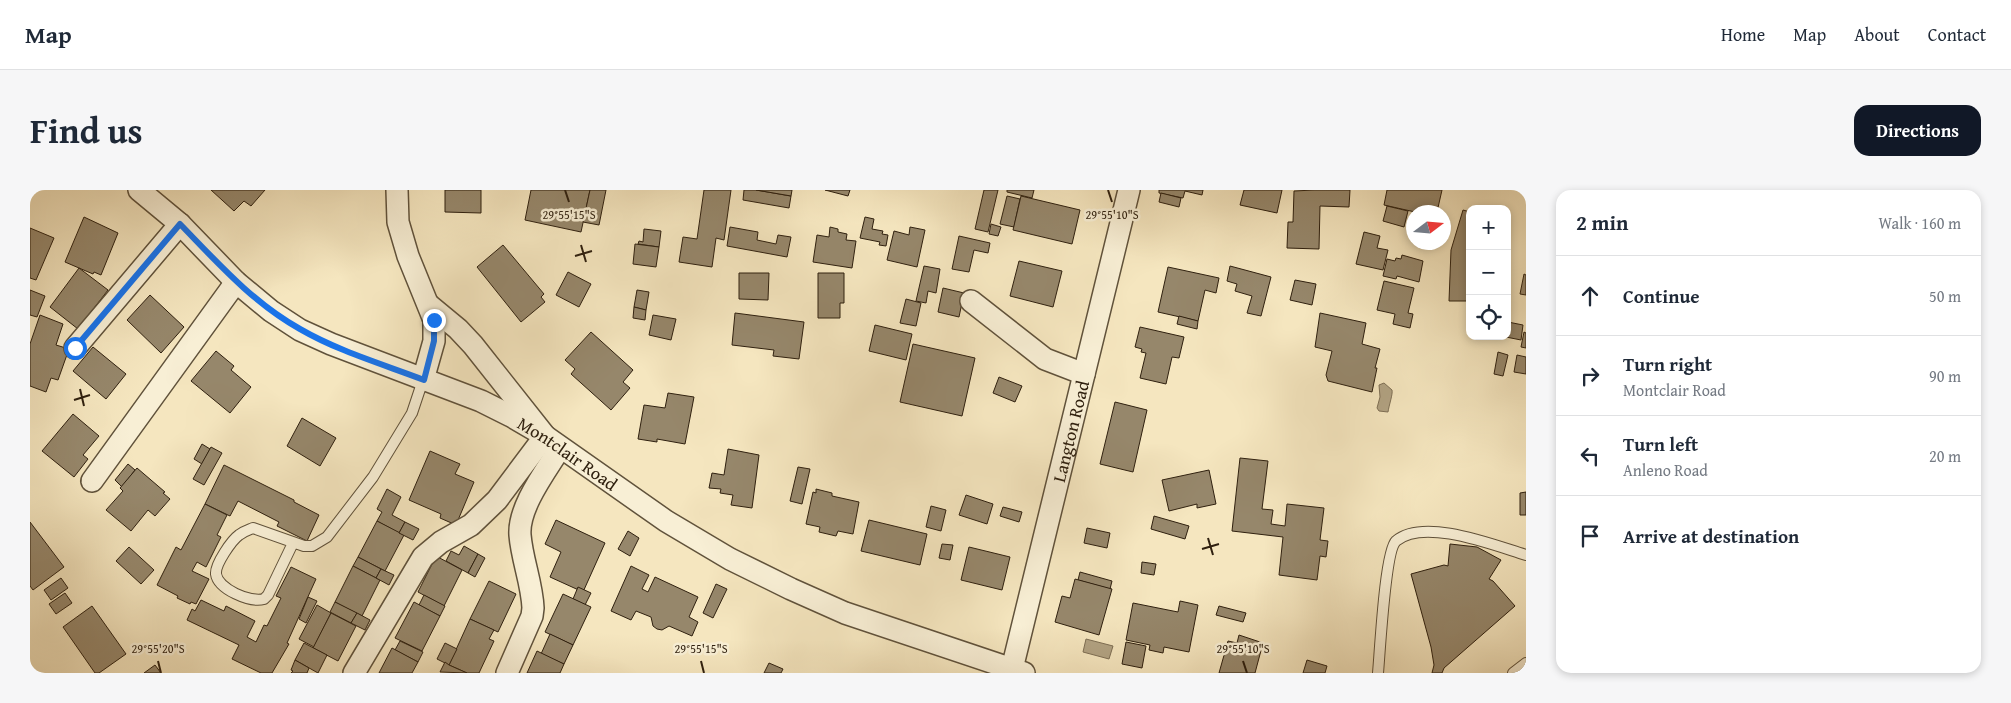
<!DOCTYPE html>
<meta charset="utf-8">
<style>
:root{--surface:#fff;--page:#f6f6f7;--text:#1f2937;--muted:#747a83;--line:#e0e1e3;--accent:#111827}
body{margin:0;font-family:"Gentium Book Plus",serif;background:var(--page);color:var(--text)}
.controls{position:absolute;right:15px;top:15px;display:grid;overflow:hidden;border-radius:10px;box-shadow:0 2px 8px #0003}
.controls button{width:45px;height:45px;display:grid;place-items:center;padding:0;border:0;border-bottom:1px solid var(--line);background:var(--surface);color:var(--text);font:25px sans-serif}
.compass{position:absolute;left:1376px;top:15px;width:45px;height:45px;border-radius:50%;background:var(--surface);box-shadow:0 2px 8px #0003;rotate:74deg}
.stop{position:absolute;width:15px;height:15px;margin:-11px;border:4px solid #1a73e8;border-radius:50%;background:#fff}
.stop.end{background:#1a73e8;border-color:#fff;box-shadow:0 1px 5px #0008}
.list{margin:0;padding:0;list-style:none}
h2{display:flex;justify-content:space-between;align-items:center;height:65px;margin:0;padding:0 20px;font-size:21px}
h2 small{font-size:16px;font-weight:400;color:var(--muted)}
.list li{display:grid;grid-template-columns:32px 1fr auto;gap:15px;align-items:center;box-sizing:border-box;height:80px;padding:0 20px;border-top:1px solid var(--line)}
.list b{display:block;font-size:19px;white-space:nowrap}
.list p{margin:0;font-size:16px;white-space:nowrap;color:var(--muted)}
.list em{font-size:16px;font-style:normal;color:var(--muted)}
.icon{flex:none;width:28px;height:28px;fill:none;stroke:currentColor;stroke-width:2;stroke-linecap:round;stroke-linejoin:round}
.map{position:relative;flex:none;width:1496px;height:483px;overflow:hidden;border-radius:15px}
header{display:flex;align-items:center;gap:30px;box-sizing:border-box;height:70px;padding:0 25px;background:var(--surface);border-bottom:1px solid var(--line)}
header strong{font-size:24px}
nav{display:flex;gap:28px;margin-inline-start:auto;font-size:18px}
.intro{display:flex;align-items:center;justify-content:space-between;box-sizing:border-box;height:120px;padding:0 30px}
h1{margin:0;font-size:35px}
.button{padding:12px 22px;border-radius:15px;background:var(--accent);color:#fff;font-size:18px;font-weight:700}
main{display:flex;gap:30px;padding:0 30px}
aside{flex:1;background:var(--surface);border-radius:15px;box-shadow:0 2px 8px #0003}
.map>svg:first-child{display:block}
</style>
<header>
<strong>Map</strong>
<nav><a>Home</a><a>Map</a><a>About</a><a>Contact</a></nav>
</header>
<div class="intro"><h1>Find us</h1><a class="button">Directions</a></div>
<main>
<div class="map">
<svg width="1496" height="483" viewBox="0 0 1496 483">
<rect width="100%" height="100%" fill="#f5e6bf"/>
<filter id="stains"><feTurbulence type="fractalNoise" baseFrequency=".004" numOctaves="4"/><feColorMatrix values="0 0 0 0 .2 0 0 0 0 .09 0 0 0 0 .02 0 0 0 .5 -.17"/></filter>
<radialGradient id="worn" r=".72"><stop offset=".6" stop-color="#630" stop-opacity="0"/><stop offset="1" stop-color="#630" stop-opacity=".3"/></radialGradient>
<g fill="#b2a383" stroke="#7e6f55">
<path d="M1354,193l8,7c1,4 -3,15 -4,22l-9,-1 -2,-3 3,-11 -1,-12z"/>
<polygon points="1056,449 1083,456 1079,469 1053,462"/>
</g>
<g fill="#96876b" stroke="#2f200f">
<polygon points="181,0 235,0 221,16 214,11 204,21"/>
<polygon points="415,0 451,0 451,23 415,22"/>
<polygon points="501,0 560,0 551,42 495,30"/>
<polygon points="560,0 576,0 569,35 553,32"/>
<polygon points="674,0 701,0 694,50 686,48 682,77 649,72 653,47 667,49"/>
<polygon points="714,0 726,0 761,6 759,18 713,10"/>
<polygon points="726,0 762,0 761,6"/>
<polygon points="795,0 820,0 818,6"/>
<polygon points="954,0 968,0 958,42 945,39"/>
<polygon points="977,0 1004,0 1002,8 977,2"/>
<polygon points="1129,0 1173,0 1172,5 1155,1 1153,8 1129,3"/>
<polygon points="1214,0 1252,0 1247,23 1210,15"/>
<polygon points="1284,0 1320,0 1319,17 1290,16 1289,59 1257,58 1258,32 1263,32 1264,1"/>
<polygon points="1357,0 1412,0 1407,22 1385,22 1354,15"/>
<polygon points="1131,3 1151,8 1149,17 1129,12"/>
<polygon points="977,6 990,9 984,37 970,34"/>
<polygon points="991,6 1050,20 1042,54 983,40"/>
<polygon points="1357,16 1378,21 1374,37 1353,31"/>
<polygon points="1433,20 1440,22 1440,111 1419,111 1421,60"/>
<polygon points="54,27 88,43 71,85 64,82 63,84 35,72"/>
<polygon points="835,27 844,29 842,39 853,41 852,44 858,45 856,56 849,55 850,52 830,48"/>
<polygon points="961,34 971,37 968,46 959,44"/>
<polygon points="700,37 728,42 727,50 746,54 748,45 761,47 757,67 697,56"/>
<polygon points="800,37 808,39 808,42 817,44 816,50 826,51 822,78 783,72 787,45 799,47"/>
<polygon points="880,37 895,40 887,77 857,70 864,41 879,45"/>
<polygon points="0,38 24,48 6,90 0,88"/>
<polygon points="614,39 631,41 629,57 608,54 609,51 613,52"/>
<polygon points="1334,42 1350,46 1347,58 1358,60 1353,80 1326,74"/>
<polygon points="929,46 960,53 958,63 944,60 939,82 922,79"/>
<polygon points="605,54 629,57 626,77 603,74"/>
<polygon points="473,55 514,104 511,107 515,112 491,132 447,77"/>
<polygon points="1372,65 1393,71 1389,92 1367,86 1366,89 1353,86 1357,69 1365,71 1366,68 1371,69"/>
<polygon points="989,71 1032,81 1023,117 980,106"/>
<polygon points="894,76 910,79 906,103 898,101 896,113 886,111"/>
<polygon points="1200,76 1241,87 1231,126 1217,123 1222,106 1205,101 1207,94 1197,91"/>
<polygon points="1138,77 1189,88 1186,103 1175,100 1168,131 1128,122"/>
<polygon points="49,78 78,100 48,139 20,117"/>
<polygon points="538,82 561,94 549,117 526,105"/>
<polygon points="709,83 739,83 738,110 709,109"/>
<polygon points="788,83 814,83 814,113 810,113 810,128 788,128"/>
<polygon points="1494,84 1496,85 1496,105 1490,104"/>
<polygon points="1265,90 1286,94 1282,115 1260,110"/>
<polygon points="1354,91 1384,98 1378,123 1383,124 1380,138 1363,134 1365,124 1347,120"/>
<polygon points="913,98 934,103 929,127 908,122"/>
<polygon points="0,100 15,106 7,127 0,125"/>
<polygon points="607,100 619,102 616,120 604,117"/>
<polygon points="120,105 154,137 131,163 97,130"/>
<polygon points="876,109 891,113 886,136 870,133"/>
<polygon points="604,117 616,120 615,130 603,128"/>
<polygon points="705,123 774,132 769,169 743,166 744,160 702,155"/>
<polygon points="1290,123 1336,133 1332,154 1350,159 1345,178 1347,178 1342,202 1298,191 1296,185 1302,161 1285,157"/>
<polygon points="10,125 33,134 26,155 39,159 28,190 21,188 16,202 0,196 0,154"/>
<polygon points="623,125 646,129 641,150 619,145"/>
<polygon points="1149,126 1168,131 1167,139 1147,134"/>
<polygon points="1478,132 1493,135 1491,150 1476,147"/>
<polygon points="845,135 882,144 876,170 839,161"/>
<polygon points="1110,137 1154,147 1149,168 1142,167 1136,194 1110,188 1116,163 1111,162 1112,159 1105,157"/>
<polygon points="561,142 603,180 593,192 600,198 581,220 541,184 545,179 535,170"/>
<polygon points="1494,142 1496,143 1496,158 1491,157"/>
<polygon points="883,154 945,168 932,226 870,212"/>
<polygon points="63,157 96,184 76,209 43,181"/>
<polygon points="186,161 204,176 201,180 221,197 200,223 161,191"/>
<polygon points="1468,162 1478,165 1473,186 1464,184"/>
<polygon points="1487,165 1496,167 1496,184 1484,182"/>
<polygon points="969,187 992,196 985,212 963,203"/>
<polygon points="638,203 664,207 655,254 627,249 627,252 608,249 614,215 635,218"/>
<polygon points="1085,212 1117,220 1103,282 1070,274"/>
<polygon points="43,224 69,246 53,265 58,269 44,287 12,261"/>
<polygon points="272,228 306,248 290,276 257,256"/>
<polygon points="172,254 180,259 172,274 164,269"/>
<polygon points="181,257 192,263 174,295 163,289"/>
<polygon points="698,259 729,265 722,318 701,315 703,305 690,303 691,299 679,298 682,283 694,285"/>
<polygon points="400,261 430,274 425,284 444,292 426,335 410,328 411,324 379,310"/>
<polygon points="1210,268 1238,271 1232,319 1243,320 1241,334 1255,336 1257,314 1294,318 1290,350 1298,351 1296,367 1290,366 1287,390 1249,385 1253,347 1202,341"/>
<polygon points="98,274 105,280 92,297 85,290"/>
<polygon points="194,275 264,310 264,312 289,325 277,351 247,336 249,332 208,311 200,326 175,314"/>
<polygon points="768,277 780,279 772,314 760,311"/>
<polygon points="107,278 135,302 133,303 140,309 125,326 118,320 101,341 76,320 93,301 90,298"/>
<polygon points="1179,280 1186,314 1167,318 1167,314 1139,321 1132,290"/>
<polygon points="357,299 371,307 362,325 375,332 369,343 347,331 352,322 347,319"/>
<polygon points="786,299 802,303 802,306 829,312 823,344 808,341 806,346 789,342 790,337 776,334 783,302 786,303"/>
<polygon points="1496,302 1496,325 1490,325 1490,303"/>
<polygon points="936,305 963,314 957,334 929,325"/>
<polygon points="175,314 197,325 187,345 191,347 176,377 167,372 162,381 179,389 166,414 161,412 160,414 147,408 148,406 127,395 146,357 151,360"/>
<polygon points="901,316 916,320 911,341 896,337"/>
<polygon points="973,317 992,322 989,332 970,326"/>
<polygon points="1124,326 1159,336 1155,349 1121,339"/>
<polygon points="526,330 575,353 553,402 520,387 531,362 515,354"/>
<polygon points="839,330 897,344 890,375 831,361"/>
<polygon points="347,331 374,345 355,381 328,367"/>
<polygon points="0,332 34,377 3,400 0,396"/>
<polygon points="375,332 389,339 383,350 369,343"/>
<polygon points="1057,338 1080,343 1077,358 1054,353"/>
<polygon points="598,341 609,348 600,366 588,359"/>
<polygon points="912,354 923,355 920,370 909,368"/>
<polygon points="1420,354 1447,357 1471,370 1459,389 1463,391 1485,416 1414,478 1412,483 1402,483 1404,475 1401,457 1381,384 1414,375 1418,376"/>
<polygon points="434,356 448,364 438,383 416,371 421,361 429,365"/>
<polygon points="99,357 124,380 111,394 86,371"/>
<polygon points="939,357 980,367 972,400 931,390"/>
<polygon points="448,364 455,368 445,387 438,383"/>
<polygon points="406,366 432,380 414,416 388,402"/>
<polygon points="328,367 351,379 346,388 323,376"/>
<polygon points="1112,372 1126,374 1124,385 1111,383"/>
<polygon points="323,376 350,390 332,426 305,412"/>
<polygon points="601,376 619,385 612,399 618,402 625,387 668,407 659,427 668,432 662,446 639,436 632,440 627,439 623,436 621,427 606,421 601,430 581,421"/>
<polygon points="261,377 286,389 257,453 259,454 242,483 231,483 202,469 209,455 157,430 162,419 165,421 171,410 194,421 196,416 225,431 217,447 226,452 234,435 237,436 251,408 246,406"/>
<polygon points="351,379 364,385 359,395 346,388"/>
<polygon points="1050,382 1082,391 1080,399 1048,390"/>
<polygon points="31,388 38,398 21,410 14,400"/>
<polygon points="1045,389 1082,399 1069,445 1025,432 1032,406 1040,408"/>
<polygon points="459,391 486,404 468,442 440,429"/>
<polygon points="686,394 697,399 683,428 673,423"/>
<polygon points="548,397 561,403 555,415 543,409"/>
<polygon points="35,403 42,413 26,424 19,414"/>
<polygon points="533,404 561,417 543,455 515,442"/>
<polygon points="394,405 415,416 410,426 389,415"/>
<polygon points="278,407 287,411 276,433 269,429"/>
<polygon points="1150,411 1168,415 1159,462 1134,457 1133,463 1119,460 1120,455 1096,450 1103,413 1148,422"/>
<polygon points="305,412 327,423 321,433 300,422"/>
<polygon points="384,412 410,426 392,461 365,448"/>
<polygon points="287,415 301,423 284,457 269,449"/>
<polygon points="62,416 96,464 69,483 65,483 33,437"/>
<polygon points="1189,416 1216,423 1213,432 1186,425"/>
<polygon points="301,423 326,436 308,471 283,458"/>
<polygon points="327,423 340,430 335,440 321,433"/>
<polygon points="440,429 464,440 459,449 464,451 449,483 437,483 419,475"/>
<polygon points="520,444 543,455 534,474 511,464"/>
<polygon points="1209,445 1233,453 1225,483 1189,483 1198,451 1207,453"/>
<polygon points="370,451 393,462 388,472 365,460"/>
<polygon points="1096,452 1116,456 1112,478 1092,474"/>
<polygon points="274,453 297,465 288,483 265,470"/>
<polygon points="415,453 427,459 419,475 407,469"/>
<polygon points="362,458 388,472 382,483 349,483"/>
<polygon points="507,461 534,474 530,483 497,483"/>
<polygon points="265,470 279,478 277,483 261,483 263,481 261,480"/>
<polygon points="1277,470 1297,476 1295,483 1273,483"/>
<polygon points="415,472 419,475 437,483 410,482"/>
<polygon points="739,473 753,479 751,483 734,483"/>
<polygon points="125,475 131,483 114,483"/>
</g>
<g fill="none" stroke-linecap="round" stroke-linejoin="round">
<g stroke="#60523b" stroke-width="12">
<g id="service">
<path d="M263,353l-25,52 -4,4c-14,4 -46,-10 -48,-25 -1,-10 16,-34 23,-39 5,-4 9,-5 14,-7l51,18h8l15,-9 46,-60 39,-64 11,-33"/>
<path d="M1348,483c2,-21 7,-122 18,-132 28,-24 100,5 130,14"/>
<polyline points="1483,483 1496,473"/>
</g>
</g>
<g stroke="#60523b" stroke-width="24">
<g id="minor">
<path id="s1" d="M109,0l41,34 56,58 35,29 29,19 31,14 150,57 30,15 34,20 121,85 64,38 61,30 54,24 179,60"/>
<polyline points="367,0 368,32 378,66 404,130 404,151 393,190"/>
<polyline points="941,111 1015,169 1054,184"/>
<polyline points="45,158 150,34"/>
<polyline points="62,291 206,92"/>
<polyline points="324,483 393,367 411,352 441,335 467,310 515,246 443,155 428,139 399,115"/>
<path d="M477,483l25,-57 1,-8c-1,-25 -11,-48 -13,-73 -2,-28 26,-64 40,-87"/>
<path id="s2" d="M981,483l118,-483"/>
</g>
</g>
<use href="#service" stroke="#f8efd5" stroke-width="10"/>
<use href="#minor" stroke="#f8efd5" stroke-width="21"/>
</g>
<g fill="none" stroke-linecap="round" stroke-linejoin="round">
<path stroke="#1a73e8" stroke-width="6" d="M45,158l105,-124c37,38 73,79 120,105 38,22 82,35 124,51l10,-39v-21"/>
</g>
<path fill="none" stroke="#2f200f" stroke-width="2" d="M535,0l4,12M1078,0l4,12M551,55l5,17M545,66l17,-5M50,199l4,17M44,210l16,-5M1178,348l5,17M1172,359l17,-5M128,471l3,12M671,471l3,12M1213,471l4,12"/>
<g text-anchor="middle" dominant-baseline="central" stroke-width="5" stroke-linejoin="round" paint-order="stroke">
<g font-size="18" fill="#2f200f" stroke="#f8efd5">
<text stroke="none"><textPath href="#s2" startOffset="249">Langton Road</textPath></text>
<text stroke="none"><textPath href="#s1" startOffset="510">Montclair Road</textPath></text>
</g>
</g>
<g font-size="12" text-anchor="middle" fill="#2f200f" stroke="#f8efd5" stroke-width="5" stroke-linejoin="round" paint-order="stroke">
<text x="539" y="29">29°55'15"S</text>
<text x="1082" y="29">29°55'10"S</text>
<text x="128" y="463">29°55'20"S</text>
<text x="671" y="463">29°55'15"S</text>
<text x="1213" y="463">29°55'10"S</text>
</g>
<rect width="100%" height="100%" filter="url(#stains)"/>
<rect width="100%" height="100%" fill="url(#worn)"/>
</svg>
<div class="controls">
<button>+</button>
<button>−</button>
<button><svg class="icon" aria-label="locate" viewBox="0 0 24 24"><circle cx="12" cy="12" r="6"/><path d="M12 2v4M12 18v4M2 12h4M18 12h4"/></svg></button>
</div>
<svg class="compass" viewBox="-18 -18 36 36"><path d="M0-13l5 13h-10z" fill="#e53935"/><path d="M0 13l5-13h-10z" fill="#747a83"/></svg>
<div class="stop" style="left:45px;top:158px"></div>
<div class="stop end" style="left:404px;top:130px"></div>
</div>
<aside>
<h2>2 min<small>Walk · 160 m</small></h2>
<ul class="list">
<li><svg class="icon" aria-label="ahead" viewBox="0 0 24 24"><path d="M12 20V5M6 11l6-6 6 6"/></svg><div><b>Continue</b></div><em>50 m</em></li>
<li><svg class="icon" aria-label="right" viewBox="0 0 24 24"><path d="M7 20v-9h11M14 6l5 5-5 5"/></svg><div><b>Turn right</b><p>Montclair Road</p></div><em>90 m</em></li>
<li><svg class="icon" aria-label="left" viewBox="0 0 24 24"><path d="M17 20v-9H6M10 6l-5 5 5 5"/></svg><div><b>Turn left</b><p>Anleno Road</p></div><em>20 m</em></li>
<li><svg class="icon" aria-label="arrive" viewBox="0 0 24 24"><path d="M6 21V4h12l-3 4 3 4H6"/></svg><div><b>Arrive at destination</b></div></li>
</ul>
</aside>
</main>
